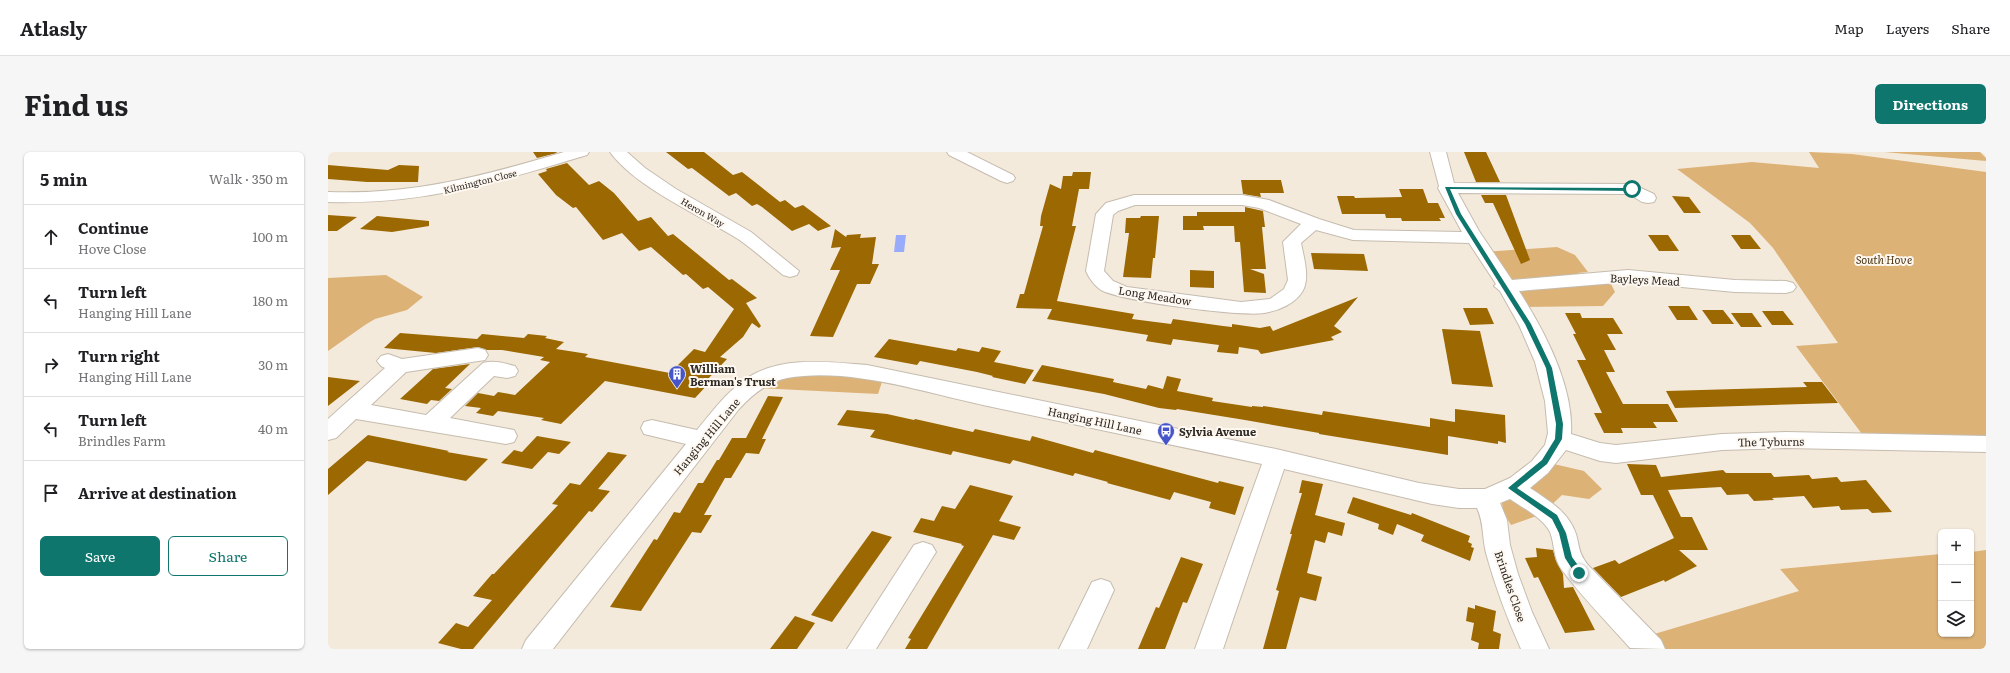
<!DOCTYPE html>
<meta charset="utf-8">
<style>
:root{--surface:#fff;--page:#f6f6f6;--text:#202124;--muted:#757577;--line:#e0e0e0;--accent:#0f766e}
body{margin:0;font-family:Literata,serif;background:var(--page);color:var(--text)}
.controls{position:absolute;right:12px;bottom:12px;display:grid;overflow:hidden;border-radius:6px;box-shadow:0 1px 3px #0004}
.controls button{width:36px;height:36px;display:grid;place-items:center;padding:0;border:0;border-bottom:1px solid var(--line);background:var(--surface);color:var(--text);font:20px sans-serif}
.stop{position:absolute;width:12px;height:12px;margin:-9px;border:3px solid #0f766e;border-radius:50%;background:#fff}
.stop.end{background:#0f766e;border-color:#fff;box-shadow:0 1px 4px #0008}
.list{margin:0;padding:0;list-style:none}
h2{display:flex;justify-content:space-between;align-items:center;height:52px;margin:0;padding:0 16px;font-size:17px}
h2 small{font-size:13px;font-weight:400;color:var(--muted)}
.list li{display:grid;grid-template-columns:26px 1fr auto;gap:12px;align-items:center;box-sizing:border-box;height:64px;padding:0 16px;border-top:1px solid var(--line)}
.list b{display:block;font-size:15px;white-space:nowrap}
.list p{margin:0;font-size:13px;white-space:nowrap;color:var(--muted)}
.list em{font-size:13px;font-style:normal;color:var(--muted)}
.actions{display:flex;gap:8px;padding:12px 16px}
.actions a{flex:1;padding:9px 0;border:1px solid var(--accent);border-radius:6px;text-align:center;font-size:14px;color:var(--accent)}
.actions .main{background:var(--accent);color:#fff}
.icon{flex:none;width:22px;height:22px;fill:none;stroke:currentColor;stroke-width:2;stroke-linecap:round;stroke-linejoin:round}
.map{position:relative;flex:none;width:1658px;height:497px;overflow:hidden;border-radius:6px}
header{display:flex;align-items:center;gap:24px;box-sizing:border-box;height:56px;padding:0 20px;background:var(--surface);border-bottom:1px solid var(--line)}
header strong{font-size:19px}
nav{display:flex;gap:22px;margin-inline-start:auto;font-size:14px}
.intro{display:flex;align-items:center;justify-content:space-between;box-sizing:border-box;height:96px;padding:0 24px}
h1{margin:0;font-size:28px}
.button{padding:10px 18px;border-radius:6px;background:var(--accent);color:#fff;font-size:14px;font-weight:700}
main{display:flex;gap:24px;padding:0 24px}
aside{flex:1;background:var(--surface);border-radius:6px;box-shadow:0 1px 3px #0004}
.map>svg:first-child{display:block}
</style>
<header>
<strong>Atlasly</strong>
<nav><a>Map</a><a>Layers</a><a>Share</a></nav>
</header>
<div class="intro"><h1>Find us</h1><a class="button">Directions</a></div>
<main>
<aside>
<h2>5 min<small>Walk · 350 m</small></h2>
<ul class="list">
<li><svg class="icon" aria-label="ahead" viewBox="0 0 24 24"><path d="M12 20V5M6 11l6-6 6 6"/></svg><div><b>Continue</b><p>Hove Close</p></div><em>100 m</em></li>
<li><svg class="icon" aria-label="left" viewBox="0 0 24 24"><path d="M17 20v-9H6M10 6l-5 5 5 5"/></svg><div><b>Turn left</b><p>Hanging Hill Lane</p></div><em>180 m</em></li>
<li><svg class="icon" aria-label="right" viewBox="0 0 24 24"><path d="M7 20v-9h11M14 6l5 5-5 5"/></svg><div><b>Turn right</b><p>Hanging Hill Lane</p></div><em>30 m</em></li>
<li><svg class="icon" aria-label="left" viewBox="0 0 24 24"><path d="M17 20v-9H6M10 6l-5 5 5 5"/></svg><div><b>Turn left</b><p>Brindles Farm</p></div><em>40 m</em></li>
<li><svg class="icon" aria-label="arrive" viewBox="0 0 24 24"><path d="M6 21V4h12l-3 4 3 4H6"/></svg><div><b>Arrive at destination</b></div></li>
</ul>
<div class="actions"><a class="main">Save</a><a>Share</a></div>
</aside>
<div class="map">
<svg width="1658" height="497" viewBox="0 0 1658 497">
<rect width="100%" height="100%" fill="#f4eadc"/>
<g fill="#ddb276">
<polygon points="1481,0 1524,2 1658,20 1658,284 1534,282 1468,194 1510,191 1445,96 1422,71 1349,17 1424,10 1491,16"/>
<polygon points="1556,0 1652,0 1658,6 1658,9"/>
<polygon points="1229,95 1247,103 1260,120 1250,121 1255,126 1282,130 1287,140 1275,154 1190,155 1155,100"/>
<polygon points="58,123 95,145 79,158 47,167 37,173 0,199 0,126"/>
<polygon points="460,218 556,224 550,242 428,236"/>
<polygon points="1217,310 1256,319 1274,337 1261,347 1234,343 1214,362 1183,373 1175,360 1173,342"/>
<polygon points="1658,398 1658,497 1313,497 1306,488 1471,439 1452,417 1613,402 1613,482 1643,482 1643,400"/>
</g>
<polygon fill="#98acfb" points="568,83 578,83 576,100 566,100"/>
<g fill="#9b6801">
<polygon points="205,0 228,0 229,1 209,6"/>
<polygon points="338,0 376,0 405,23 414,20 452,50 457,48 467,56 475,53 503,74 490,79 481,72 464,79 434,55 429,52 424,54 408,41 401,44 364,16 360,17"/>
<polygon points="1136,0 1158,0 1172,30 1148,30"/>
<polygon points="239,11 261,33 271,29 286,41 310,69 323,65 340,84 345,82 401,128 404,127 429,146 418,151 433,174 431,176 424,171 415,185 392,205 399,207 379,228 383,229 367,246 277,229 233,272 213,268 216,266 170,259 165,264 148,261 153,256 137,254 150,241 166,244 170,240 187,243 222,210 212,208 216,205 174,198 159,198 150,195 108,201 56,196 72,181 149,187 154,182 196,186 200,182 219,184 217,186 236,190 228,197 260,202 257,205 342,221 366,197 377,200 406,157 380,135 375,137 358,122 355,123 323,95 311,99 294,81 275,88 248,55 245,56 228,43 210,22 219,19 218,17"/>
<polygon points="0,13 60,18 71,13 91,14 90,30 39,30 0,27"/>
<polygon points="745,20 763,20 761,37 751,37 744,74 748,74 729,149 806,162 804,167 843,172 845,167 895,174 904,175 904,172 932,176 942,174 945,179 1030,145 1006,174 1014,180 1003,185 1006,188 933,202 930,198 911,195 910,202 889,200 891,193 845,187 843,193 818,189 820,183 719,167 724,157 688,156 692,142 696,142 715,74 712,74 713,64 722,32 733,37 735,24 744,24"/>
<polygon points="913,28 953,28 956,41 932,41 933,45 915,42"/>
<polygon points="1071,37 1095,37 1100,51 1110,51 1117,66 1111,66 1113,69 1074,69 1073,66 1058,66 1057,62 1014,62 1009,44 1026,44 1027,46 1074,45"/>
<polygon points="1153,43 1178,43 1202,108 1193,112 1165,51 1157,51"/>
<polygon points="1344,44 1361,45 1373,61 1356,61"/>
<polygon points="917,55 935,59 937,75 934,75 938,117 922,117 936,122 938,141 916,140 912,90 907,90 906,74 875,74 876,78 855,78 855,64 869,64 869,60 917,60"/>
<polygon points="0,63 29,65 9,79 0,79"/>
<polygon points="49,64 101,69 101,74 64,80 32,77"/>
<polygon points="813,64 831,64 827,106 825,106 823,126 795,125 801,81 797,81 798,66 812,66"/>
<polygon points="507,77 518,85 519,83 533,82 532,86 548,85 544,112 551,112 542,132 529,132 505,185 482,184 512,118 502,118 513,95 503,96"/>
<polygon points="1320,83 1340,83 1351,99 1331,99"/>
<polygon points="1403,83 1422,83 1433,97 1413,97"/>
<polygon points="983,101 1036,102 1040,119 986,117"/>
<polygon points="862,118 886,119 886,136 862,135"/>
<polygon points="1340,154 1361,154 1370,168 1349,168"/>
<polygon points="1135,156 1159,156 1166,172 1142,173"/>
<polygon points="1374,158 1395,158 1406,172 1384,172"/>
<polygon points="1434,159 1455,159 1466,173 1444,173"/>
<polygon points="1237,161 1252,161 1254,166 1285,166 1295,182 1279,182 1288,198 1276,198 1287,220 1278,220 1295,252 1340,252 1350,270 1325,270 1329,276 1293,276 1295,281 1276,281 1266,261 1274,261 1249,208 1258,208 1245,182 1248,182"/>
<polygon points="1403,161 1424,161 1434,175 1413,175"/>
<polygon points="1114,177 1152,179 1165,235 1124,232"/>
<polygon points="561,187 628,199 630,196 651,200 654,195 673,199 666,210 706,218 697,232 664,225 665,224 649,220 592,209 589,213 546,205"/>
<polygon points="142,212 117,236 124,237 111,249 103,248 99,252 72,247 105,217"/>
<polygon points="714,213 786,227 785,230 818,237 820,233 835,237 839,224 853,227 849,239 885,246 884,249 924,255 924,254 935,255 935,254 994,263 995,259 1102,275 1102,266 1127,270 1127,257 1177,263 1178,291 1170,289 1170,292 1120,284 1120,303 991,282 991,281 917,268 849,257 848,258 831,256 776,242 704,229"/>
<polygon points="0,225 32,229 0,254"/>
<polygon points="1475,230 1494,230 1510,251 1347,256 1338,239 1479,235"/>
<polygon points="440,244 455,245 434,287 438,287 431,302 418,301 403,326 397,326 376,363 384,363 373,381 364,380 313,459 282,455 326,387 329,388 346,360 352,361 370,331 375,331 389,308 391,308 404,286 418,286"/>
<polygon points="519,258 559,262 586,268 587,267 645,280 647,277 702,289 704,284 765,301 767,298 890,331 891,329 916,335 907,363 881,356 883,350 846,340 842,348 779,331 780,330 747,321 745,324 685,308 682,312 625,299 623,303 542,285 547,278 509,273"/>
<polygon points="40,283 121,299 119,300 160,307 138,329 39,309 0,343 0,317"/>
<polygon points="209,284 243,290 231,302 220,300 204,317 173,311 186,298 194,300"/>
<polygon points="280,300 299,303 270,337 282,339 264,360 261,359 145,497 133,497 110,491 128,471 140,475 164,448 145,444 164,422 166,422 230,353 224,352 242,331 252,333"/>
<polygon points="1299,312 1328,313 1333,325 1395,318 1398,321 1443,321 1446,325 1481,323 1484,327 1509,325 1513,330 1538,328 1564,360 1544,361 1540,357 1513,358 1511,354 1485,356 1476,344 1444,346 1446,348 1426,349 1420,342 1399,343 1393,335 1340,338 1353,365 1364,365 1380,398 1351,398 1369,414 1337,430 1336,428 1293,445 1265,416 1287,408 1291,412 1346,386 1325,343 1313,343"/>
<polygon points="974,328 995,332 987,363 1017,371 1014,384 1000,380 997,391 987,388 979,421 994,425 988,449 972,445 958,497 935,497 951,439 948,438 964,382 962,382 974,341 971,341"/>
<polygon points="642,333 685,344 671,369 693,375 686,388 665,383 599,497 577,497 583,487 580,486 636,394 633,393 634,392 585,380 593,366 606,369 614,354 627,357"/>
<polygon points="1025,345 1083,363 1084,361 1142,384 1140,390 1144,392 1143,395 1146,396 1142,409 1093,389 1096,383 1069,372 1065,383 1050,377 1051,372 1019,361"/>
<polygon points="544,379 564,385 504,470 483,463"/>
<polygon points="1208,396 1225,398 1228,409 1235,422 1236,436 1245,435 1267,478 1237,481 1210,425 1206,426 1197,406 1209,405"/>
<polygon points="853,405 875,412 859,451 855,450 837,497 810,497 828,455 831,456"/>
<polygon points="1147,453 1168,459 1165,479 1173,482 1171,497 1150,497 1151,491 1143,488 1146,471 1138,469 1140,455 1147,457"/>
<polygon points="467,464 487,471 469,497 442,497"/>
</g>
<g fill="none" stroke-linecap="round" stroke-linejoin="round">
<g stroke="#c5bcaf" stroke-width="2">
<g id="minor">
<path d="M236,0h25l-2,3c-89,27 -165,50 -259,47v-10c85,3 155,-16 236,-40z"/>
<path d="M282,0h17l18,16 31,21 75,43 48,39 -2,4 -7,2 -7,-2c-15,-12 -29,-25 -45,-36 -37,-23 -103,-52 -128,-87z"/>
<polygon points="619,0 639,0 685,23 687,26 685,29 679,31 673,29 621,3"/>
<path d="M1102,0h16l8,31 178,1 22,10 2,4 -2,4 -6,1 -6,-1 -13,-8 -171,-1 21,38 33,49 116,-10 107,10 51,1 7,2 3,4 -3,4 -7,2 -51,-1 -107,-10 -109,9c25,39 55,95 52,143l29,9 16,2 106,-11 64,-2 200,4v16l-200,-4 -64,2 -106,13 -16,-2 -34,-11 -18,23 -18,15c19,13 38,23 46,46 4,14 2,18 12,31l73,75 4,9 -35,-1c-23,-26 -48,-51 -68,-78 -9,-12 -7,-25 -12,-38 -7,-14 -27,-24 -40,-33l-10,4 7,17 3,25 8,29 14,38 17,37h-28c-14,-31 -26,-63 -35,-96 -4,-16 -2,-30 -9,-45h-18l-27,-4 -148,-35 -61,180h-28l67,-185c-93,-20 -186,-39 -279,-59 -61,-13 -133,-38 -196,-27 -20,4 -35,17 -48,31l-186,240h-31l4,-9 160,-196 -42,-10 -3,-6 3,-6 8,-2 45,10c14,-17 28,-36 46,-49 35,-26 83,-19 124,-16l409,84 143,34 40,6h26l25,-11 22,-17 13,-16 3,-12 -3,-32 -10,-39 -16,-37 -19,-34 -6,-5 2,-2 -27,-41 -116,-3 -37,-10 -15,13c3,16 11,40 -2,53 -9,10 -23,15 -35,17 -24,4 -143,-12 -163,-23 -7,-5 -12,-12 -15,-19l10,-57 10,-11 28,-8h108l27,5 50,19 35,11 108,2 -24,-44 1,-2zM807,53h107l17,3 42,16 -18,18 5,38 -4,9 -14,10 -29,3 -114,-15 -14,-6 -9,-10 9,-56 5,-4z"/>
<path d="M150,196l7,2 3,5 -3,5 -79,12 -35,33 55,10 57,-52c10,-3 21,0 32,3l3,5 -3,5 -8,2 -13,-2 -44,42 64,12 3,6 -3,6 -8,2 -150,-25 -20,19 -8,2v-21l57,-51 -4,-2 -4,-5 4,-5 7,-2 14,5z"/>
<polygon points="595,390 604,393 608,400 548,497 519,497 586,393"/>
<polygon points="773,427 782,430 786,438 759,497 731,497 764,430"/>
</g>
</g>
<use href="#minor" fill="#fff" fill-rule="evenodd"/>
</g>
<polygon fill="#0f766e" points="1117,35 1304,36 1306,37 1304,39 1122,37 1133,62 1203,172 1224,216 1235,272 1234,287 1219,312 1189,336 1229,363 1238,381 1244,405 1254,419 1254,423 1248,423 1237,406 1231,381 1224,367 1180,336 1214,308 1227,287 1228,272 1218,216 1197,172 1128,62"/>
<defs>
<g id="building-pin" transform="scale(0.9)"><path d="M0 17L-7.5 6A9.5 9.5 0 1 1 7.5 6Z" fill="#4655c9" stroke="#fef8f0"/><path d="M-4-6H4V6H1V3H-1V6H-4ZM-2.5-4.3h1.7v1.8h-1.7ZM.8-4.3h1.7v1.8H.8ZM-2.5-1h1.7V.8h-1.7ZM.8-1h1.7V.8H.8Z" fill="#fff"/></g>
<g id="bus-pin" transform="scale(0.9)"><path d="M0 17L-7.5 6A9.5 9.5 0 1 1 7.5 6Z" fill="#4655c9" stroke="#fef8f0"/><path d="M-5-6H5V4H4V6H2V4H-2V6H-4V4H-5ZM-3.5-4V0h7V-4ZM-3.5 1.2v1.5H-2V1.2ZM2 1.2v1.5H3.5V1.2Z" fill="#fff"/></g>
</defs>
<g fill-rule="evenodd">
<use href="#building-pin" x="349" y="222"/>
<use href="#bus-pin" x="838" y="279"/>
</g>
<g text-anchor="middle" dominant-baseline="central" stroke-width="4" stroke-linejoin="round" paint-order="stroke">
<g font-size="9" fill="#2d2925" stroke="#fef8f0">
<text transform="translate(152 29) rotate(-14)">Kilmington Close</text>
<text transform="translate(375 60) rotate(30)">Heron Way</text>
</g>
<g font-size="11" font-style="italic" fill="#4c3613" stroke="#fef8f0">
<text x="1556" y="107">South Hove</text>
</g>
<g font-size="11" fill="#2d2925" stroke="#fef8f0">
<text transform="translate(1317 127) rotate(3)">Bayleys Mead</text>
<text transform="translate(827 143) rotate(9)">Long Meadow</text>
<text transform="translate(767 268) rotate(12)">Hanging Hill Lane</text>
<text transform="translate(378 284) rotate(-50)">Hanging Hill Lane</text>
<text transform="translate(1443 289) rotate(-1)">The Tyburns</text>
<text transform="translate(1183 434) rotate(71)">Brindles Close</text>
</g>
<g font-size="11" font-weight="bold" fill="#2d2925" stroke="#fef8f0" text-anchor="start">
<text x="362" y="216">William<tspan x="362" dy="13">Berman's Trust</tspan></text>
<text x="851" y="279">Sylvia Avenue</text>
</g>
</g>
</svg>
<div class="controls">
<button>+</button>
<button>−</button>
<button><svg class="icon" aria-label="layers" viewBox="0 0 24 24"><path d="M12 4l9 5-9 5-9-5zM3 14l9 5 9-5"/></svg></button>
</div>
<div class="stop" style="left:1304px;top:37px"></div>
<div class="stop end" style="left:1251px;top:421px"></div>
</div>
</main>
